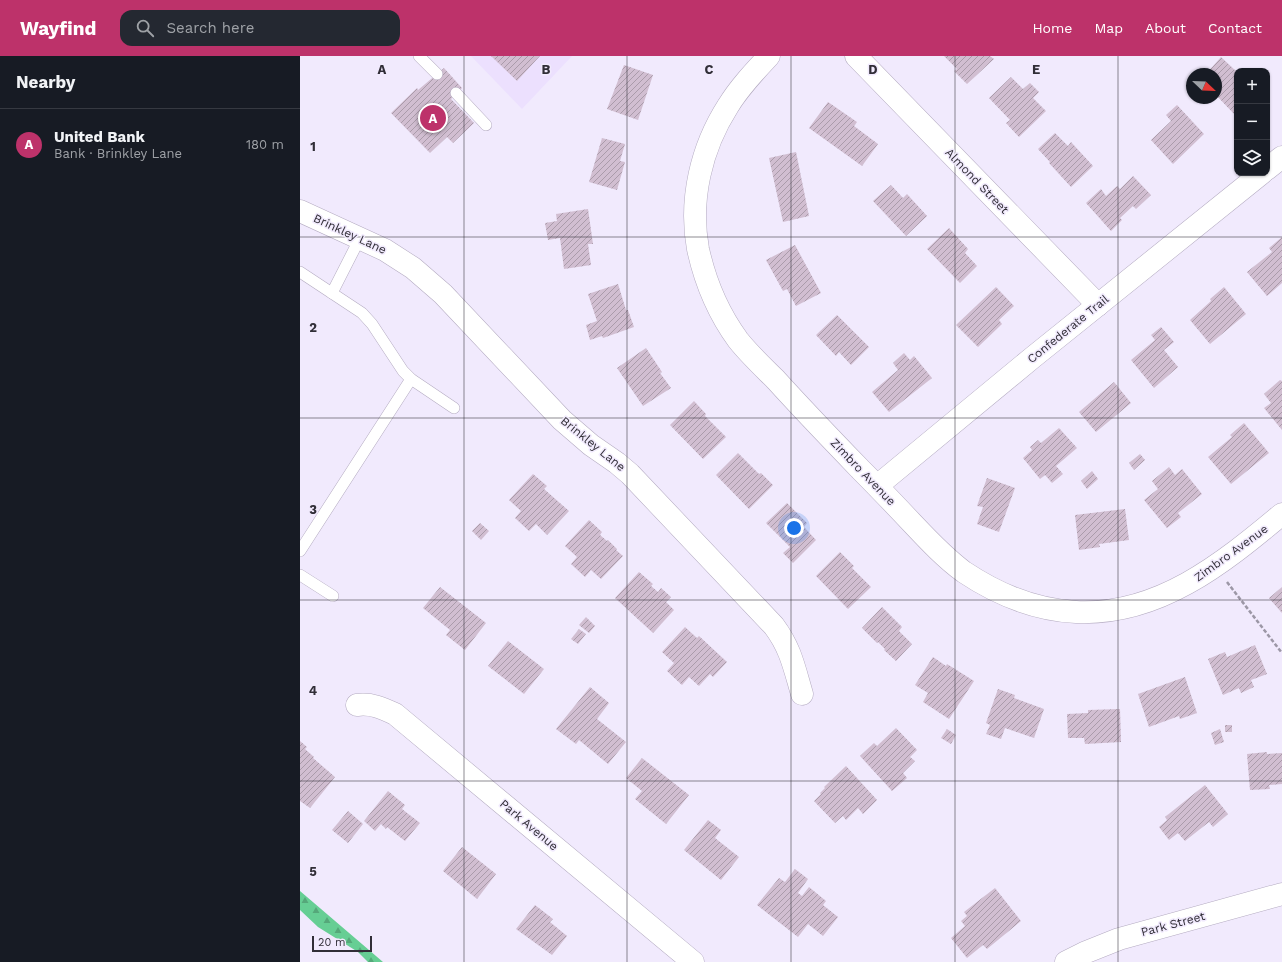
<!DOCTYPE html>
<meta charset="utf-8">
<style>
:root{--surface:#171b24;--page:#242831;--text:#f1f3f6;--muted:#9ea1a6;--line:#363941;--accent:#bd326a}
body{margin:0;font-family:"Work Sans",sans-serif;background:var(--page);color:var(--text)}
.controls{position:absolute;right:12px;top:12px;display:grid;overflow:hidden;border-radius:8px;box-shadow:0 1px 3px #0004}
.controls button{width:36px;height:36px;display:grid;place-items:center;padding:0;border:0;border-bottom:1px solid var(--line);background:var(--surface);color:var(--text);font:20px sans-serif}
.compass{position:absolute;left:886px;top:12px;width:36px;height:36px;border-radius:50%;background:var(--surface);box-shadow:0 1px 3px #0004;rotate:113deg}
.scale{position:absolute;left:12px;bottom:10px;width:60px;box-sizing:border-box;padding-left:4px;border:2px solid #312e37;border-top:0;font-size:11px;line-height:14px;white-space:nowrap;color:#312e37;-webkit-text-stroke:3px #f1eafd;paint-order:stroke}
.you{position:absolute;left:494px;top:472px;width:14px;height:14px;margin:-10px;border:3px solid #fff;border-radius:50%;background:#1a73e8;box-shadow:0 0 0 6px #1a73e833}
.badge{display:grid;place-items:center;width:26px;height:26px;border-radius:50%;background:var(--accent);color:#fff;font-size:13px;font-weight:700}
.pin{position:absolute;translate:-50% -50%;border:2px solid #fff;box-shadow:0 1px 4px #0006}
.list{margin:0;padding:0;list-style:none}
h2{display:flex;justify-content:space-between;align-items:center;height:52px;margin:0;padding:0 16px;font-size:17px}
h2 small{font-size:13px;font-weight:400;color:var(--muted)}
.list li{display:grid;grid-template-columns:26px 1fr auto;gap:12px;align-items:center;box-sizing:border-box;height:72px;padding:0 16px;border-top:1px solid var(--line)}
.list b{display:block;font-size:15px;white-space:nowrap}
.list p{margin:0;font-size:13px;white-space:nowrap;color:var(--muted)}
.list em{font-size:13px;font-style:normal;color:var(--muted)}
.icon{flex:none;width:22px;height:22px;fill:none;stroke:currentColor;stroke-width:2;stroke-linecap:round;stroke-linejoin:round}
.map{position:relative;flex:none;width:982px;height:906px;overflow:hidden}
header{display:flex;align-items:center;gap:24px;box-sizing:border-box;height:56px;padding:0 20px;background:var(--accent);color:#fff}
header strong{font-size:19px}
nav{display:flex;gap:22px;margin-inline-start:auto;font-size:14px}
.search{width:280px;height:36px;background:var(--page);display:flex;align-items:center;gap:10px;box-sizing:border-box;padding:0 14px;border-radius:12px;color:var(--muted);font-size:15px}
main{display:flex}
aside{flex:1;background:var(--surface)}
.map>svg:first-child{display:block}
</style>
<header>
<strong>Wayfind</strong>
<div class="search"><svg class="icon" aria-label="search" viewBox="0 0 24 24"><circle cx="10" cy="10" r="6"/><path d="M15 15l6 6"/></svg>Search here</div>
<nav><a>Home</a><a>Map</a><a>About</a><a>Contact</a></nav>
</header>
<main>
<aside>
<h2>Nearby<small></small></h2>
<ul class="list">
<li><span class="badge">A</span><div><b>United Bank</b><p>Bank · Brinkley Lane</p></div><em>180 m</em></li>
</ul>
</aside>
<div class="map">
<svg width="982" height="906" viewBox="0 0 982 906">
<defs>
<pattern id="forest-firs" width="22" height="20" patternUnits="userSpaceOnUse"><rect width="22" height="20" fill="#66ce94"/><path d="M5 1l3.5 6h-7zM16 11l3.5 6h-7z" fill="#55a87a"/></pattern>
<pattern id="building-hatch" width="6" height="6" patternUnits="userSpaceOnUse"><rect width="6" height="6" fill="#d1bed1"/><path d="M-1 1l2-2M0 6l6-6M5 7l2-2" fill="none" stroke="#aa9baa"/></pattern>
</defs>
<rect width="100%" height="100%" fill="#f1eafd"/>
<polygon fill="#ece0fe" points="171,0 272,0 222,53"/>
<polygon fill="url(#forest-firs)" points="0,835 83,906 68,906 58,896 18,871 0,854"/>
<g fill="url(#building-hatch)">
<polygon points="191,0 240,0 217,25"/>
<polygon points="644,0 690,0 694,3 667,28 654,15 657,13"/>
<polygon points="921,1 937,16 937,57 935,59 916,39 916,18 906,18"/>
<polygon points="324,9 353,19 338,64 307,53"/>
<polygon points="144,12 162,32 151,43 174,67 153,87 147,81 130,97 91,57 117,32 118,34"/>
<polygon points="711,21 723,33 730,27 739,36 733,42 746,55 719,81 706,67 710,64 689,42"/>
<polygon points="528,46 557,66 554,70 578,88 562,110 509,72"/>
<polygon points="877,49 904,78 873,108 851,84 871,65 866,59"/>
<polygon points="755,77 768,90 771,86 793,110 771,131 749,107 750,106 738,93"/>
<polygon points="302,82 325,88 320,105 325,106 317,134 289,126"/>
<polygon points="496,96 509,160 483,166 469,102"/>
<polygon points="833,120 851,139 836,153 833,150 820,162 822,164 811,175 786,147 801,133 806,140 817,130 820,133"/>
<polygon points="591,129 603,142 607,138 627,160 606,180 573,145"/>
<polygon points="288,153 293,188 288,188 291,209 264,213 260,182 248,184 245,167 257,165 256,158"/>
<polygon points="649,172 668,193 665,197 677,210 660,227 627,193"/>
<polygon points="982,181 982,227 967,240 947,216 972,196 969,192"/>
<polygon points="495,189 521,237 496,250 487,233 483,235 466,204"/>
<polygon points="318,228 326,254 328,254 334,271 303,282 302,280 290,284 286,269 297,265 288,238"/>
<polygon points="696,231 714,250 699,264 702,268 678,291 656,269"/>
<polygon points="924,231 946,258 910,288 890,264 911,245 910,243"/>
<polygon points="537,259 569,291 551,309 539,296 536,300 516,279"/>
<polygon points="861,271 874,286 864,294 878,311 854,332 831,304 855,284 851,279"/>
<polygon points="346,292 362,316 360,317 371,332 343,350 317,312"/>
<polygon points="604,297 610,304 614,300 632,322 589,356 572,336 598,314 593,307"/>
<polygon points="980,324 982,325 982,374 964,352 971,347 964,338"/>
<polygon points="814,326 831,347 796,376 779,356"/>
<polygon points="394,345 406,358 405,360 426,381 403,403 370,369"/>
<polygon points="944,367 969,397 931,428 908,401 932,381 930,379"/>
<polygon points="759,372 777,392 756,410 763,418 752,427 745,419 740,423 723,402 732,394 730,391 738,384 741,387"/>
<polygon points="438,397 459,418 461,417 473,429 449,453 416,419"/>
<polygon points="840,398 845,404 834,414 829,407"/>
<polygon points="869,411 875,419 882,413 902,438 878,457 881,461 867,472 844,444 858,433 852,425"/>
<polygon points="792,415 798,423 787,433 781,425"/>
<polygon points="233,418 247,430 244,433 269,455 247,479 236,468 229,475 215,462 221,455 209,444"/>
<polygon points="687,422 715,432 699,476 677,468 683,451 677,450"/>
<polygon points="487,447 507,467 504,471 516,484 493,507 483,497 490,491 466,467"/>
<polygon points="825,453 829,484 799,488 800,491 779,494 775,459"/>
<polygon points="289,464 302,476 300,479 307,485 308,484 317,493 316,494 323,500 301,523 291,514 285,521 271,508 277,501 265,490"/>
<polygon points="180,467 189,475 181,484 172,475"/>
<polygon points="540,496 554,510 552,512 571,531 548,553 516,520"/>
<polygon points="339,516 353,528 351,530 358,536 361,532 371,541 366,546 374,554 353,577 315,542"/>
<polygon points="140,531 186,567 165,594 146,579 150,574 123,552"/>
<polygon points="982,531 982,557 969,542"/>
<polygon points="582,551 602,571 599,575 612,588 596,605 584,594 585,593 578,586 577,587 562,572"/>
<polygon points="286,561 295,570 289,577 279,569"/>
<polygon points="385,571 397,582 399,580 427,606 413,621 410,618 399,630 389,621 382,629 367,615 374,607 362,596"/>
<polygon points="279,573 286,578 278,588 271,583"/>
<polygon points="208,585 244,613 224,638 188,610"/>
<polygon points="955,589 967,618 951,624 954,631 941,637 939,632 923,639 908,603 925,596 927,601"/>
<polygon points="633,601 646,610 647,608 674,625 649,663 623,646 628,637 615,629"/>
<polygon points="885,621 897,657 880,663 879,660 849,671 838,638"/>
<polygon points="290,631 309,647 297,663 326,686 308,708 279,684 276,688 256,673"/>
<polygon points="698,633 715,639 714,642 744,653 734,682 705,672 701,683 686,678 690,669 686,667"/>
<polygon points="820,653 821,686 785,688 784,682 768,682 767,658 788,657 788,654"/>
<rect x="925" y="669" width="7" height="7"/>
<polygon points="596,672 617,694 610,701 615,705 603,717 607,722 592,735 560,700 574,687 577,690"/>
<polygon points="647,673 656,679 651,688 641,682"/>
<polygon points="920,673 924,686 915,689 911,677"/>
<polygon points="0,685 7,691 5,693 14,701 13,702 35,721 10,752 0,745"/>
<polygon points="967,696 967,698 982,697 982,728 969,729 970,733 950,734 947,698"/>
<polygon points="342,702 389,739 366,768 335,743 342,735 326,722"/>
<polygon points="546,710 577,744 563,758 558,752 546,764 543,760 535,767 514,745 521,738 520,737 525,732 524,731"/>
<polygon points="905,729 928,758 913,771 909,766 885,785 878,777 869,784 859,771 867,764 865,761"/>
<polygon points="88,735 105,749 102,753 120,767 105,785 87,771 86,773 81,768 75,775 64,765"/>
<polygon points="48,755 63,768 48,787 32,774"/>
<polygon points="408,764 421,774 415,782 439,801 421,824 384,794"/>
<polygon points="162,791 196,818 177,843 143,815"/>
<polygon points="495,813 508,823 498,837 502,840 509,831 526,845 523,849 538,861 523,880 508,868 498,881 457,849 479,822 485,826"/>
<polygon points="695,832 721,865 687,893 683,889 667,902 651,882 665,870 661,865 667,860 664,856"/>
<polygon points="235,849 253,863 250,866 267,880 252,899 216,873"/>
</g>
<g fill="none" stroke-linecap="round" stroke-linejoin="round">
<g stroke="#b4abc1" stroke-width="12">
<g id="lane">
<polyline points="119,0 137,18"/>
<polyline points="156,37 186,69"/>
<polyline points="0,216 62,257 72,268 103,315 111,323 154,352"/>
<polyline points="32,237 60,182"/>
<polyline points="0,495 111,323"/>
<polyline points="0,519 33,540"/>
</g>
</g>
<g stroke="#b4abc1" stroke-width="23">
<g id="street">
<path d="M469,0c-15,16 -30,32 -41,50 -27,42 -39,94 -30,143 7,32 21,65 40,91 11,14 25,27 38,40 28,31 57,61 85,90 18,18 35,36 52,54 16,17 32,34 51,48 33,22 72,38 112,40 82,4 146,-48 206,-98"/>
<polyline points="556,0 798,249"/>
<polyline points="967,113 982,101"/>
<path d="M0,155l85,39 28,18 30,26 119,126 29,25 26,18 13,11 144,152c17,23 20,41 28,68"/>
<polyline points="577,430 732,302 962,117"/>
<path d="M57,649c14,-2 25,3 38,9l298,248"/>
</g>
</g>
<g stroke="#b4abc1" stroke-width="23">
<polyline id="secondary" points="766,906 784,897 819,883 982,838"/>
</g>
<polyline stroke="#9c97a6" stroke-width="2.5" stroke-dasharray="4 2" stroke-linecap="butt" points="927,526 982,597"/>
<use href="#lane" stroke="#fff" stroke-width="11"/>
<use href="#street" stroke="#fff" stroke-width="22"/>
<use href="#secondary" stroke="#fff" stroke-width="22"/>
</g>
<path fill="none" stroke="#312e37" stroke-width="1" stroke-opacity="0.55" d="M164,0v906M327,0v906M491,0v906M655,0v906M818,0v906M0,181h982M0,362h982M0,544h982M0,725h982"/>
<g text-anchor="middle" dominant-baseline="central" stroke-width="3" stroke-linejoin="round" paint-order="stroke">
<g font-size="12" fill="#312e37" stroke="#f1eafd">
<text transform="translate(677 125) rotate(46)">Almond Street</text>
<text transform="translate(50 178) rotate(25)">Brinkley Lane</text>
<text transform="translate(768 273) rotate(-39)">Confederate Trail</text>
<text transform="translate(293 388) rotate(39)">Brinkley Lane</text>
<text transform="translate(563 416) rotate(46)">Zimbro Avenue</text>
<text transform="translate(931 497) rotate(-36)">Zimbro Avenue</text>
<text transform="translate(229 769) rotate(40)">Park Avenue</text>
<text transform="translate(873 868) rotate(-15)">Park Street</text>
</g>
</g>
<g font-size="13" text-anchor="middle" font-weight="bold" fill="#312e37" stroke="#f1eafd" stroke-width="3" stroke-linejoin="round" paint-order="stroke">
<text x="82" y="18">A</text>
<text x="246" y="18">B</text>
<text x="409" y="18">C</text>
<text x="573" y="18">D</text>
<text x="736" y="18">E</text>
<text x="13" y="95">1</text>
<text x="13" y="276">2</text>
<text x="13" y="458">3</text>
<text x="13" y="639">4</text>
<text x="13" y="820">5</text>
</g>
</svg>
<div class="controls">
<button>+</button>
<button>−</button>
<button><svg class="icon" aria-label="layers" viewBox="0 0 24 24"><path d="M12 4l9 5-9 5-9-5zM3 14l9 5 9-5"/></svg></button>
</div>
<svg class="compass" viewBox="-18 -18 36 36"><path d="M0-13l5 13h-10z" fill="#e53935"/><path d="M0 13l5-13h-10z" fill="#9ea1a6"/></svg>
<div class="scale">20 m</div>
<div class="you"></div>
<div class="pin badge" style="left:133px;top:62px">A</div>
</div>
</main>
